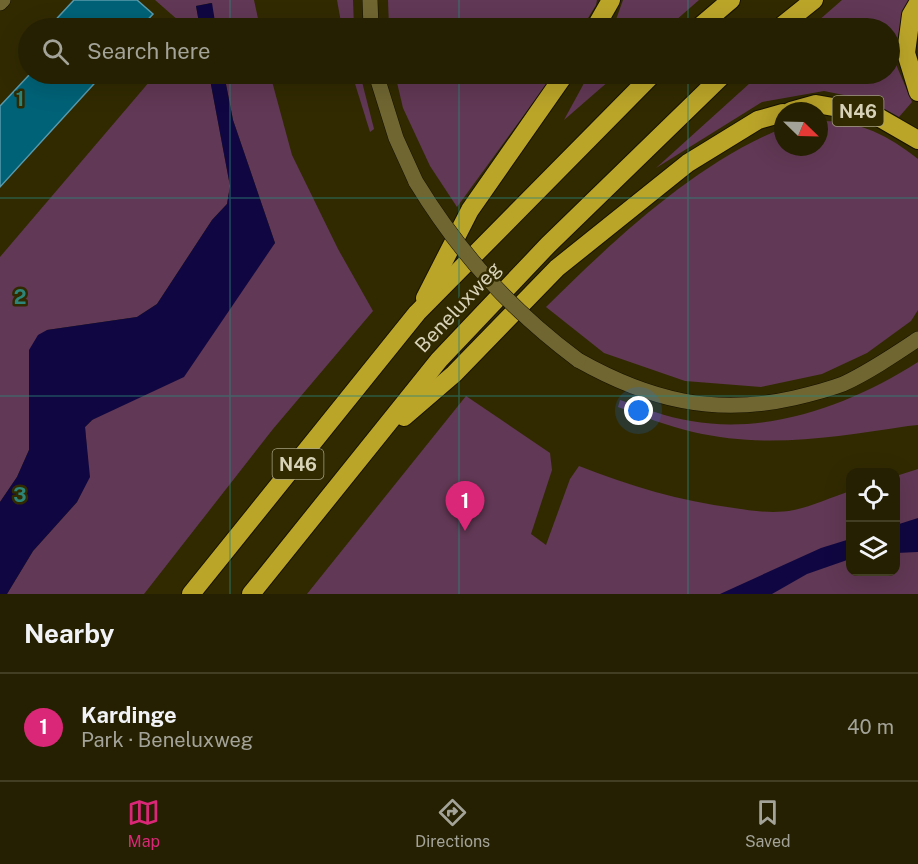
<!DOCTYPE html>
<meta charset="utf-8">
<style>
:root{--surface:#252001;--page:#2d280b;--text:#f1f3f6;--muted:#a3a399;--line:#423e23;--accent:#db2777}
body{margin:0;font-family:"Public Sans",sans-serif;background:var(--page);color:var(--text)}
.controls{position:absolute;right:18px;bottom:18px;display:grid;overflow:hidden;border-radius:12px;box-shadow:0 6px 24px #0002}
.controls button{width:54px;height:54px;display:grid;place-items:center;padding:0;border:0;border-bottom:2px solid var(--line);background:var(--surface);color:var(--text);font:30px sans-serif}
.compass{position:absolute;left:774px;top:102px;width:54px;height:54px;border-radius:50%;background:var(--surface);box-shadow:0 6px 24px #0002;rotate:113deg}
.you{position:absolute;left:639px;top:411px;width:21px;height:21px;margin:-15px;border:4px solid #fff;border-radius:50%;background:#1a73e8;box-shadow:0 0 0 9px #1a73e833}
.badge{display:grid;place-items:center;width:39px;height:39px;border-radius:50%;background:var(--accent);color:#fff;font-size:20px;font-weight:700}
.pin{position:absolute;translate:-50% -50px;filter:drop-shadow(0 2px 3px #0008)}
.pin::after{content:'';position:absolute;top:32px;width:21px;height:18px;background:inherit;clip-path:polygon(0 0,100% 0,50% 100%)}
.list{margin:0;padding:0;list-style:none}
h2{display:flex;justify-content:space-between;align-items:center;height:78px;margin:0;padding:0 24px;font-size:26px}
h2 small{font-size:20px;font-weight:400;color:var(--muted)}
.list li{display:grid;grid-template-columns:39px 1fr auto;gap:18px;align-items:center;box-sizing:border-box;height:108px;padding:0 24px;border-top:2px solid var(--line)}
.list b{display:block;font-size:22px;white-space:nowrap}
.list p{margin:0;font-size:20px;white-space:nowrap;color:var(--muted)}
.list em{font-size:20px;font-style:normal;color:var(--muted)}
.icon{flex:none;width:33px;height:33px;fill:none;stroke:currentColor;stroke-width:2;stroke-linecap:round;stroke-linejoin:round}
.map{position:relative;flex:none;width:918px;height:594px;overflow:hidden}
.search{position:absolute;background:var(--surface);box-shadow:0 6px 24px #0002;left:18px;right:18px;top:18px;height:66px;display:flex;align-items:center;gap:15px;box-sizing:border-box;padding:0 21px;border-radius:33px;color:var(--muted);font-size:22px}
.sheet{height:186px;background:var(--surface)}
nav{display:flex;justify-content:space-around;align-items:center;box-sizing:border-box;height:84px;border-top:2px solid var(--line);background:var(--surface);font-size:16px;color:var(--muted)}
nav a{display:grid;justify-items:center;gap:3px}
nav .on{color:var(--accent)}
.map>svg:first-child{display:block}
</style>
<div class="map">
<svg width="918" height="594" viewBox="0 0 918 594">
<rect width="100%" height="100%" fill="#312a01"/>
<g fill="#613855">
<polygon points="155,0 254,0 260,28 216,28 211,3 196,6 200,28 187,28"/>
<polygon points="337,0 353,0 354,28 342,28"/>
<polygon points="388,0 597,0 596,5 582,28 389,28"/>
<polygon points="623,0 699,0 667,28 613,28"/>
<polygon points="842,0 909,0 898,35 895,62 912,102 899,117 868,100 824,91 762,102 656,168 760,74 890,74 890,28 810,28"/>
<polygon points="156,74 209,74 230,186 227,204 212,220 157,304 137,317 47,330 29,402 29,450 17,477 0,502 0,257"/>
<polygon points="224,74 270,74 292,155 338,249 373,311 273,429 144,594 7,594 33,551 77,502 89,477 85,427 275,243 233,120"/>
<polygon points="352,74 360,74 374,129 370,132"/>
<polygon points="395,74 554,74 457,207 430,166 403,108"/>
<polygon points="589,74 617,74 564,120"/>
<path d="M819,121c39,-1 69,14 99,38v151l-7,11 -44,32 -45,21 -61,13 -76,-6 -81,-28 -58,-46c67,-66 148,-143 237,-179v19h36z"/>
<path d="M918,362v63l-10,1c-74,11 -141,23 -215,6 -26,-6 -51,-16 -75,-25l2,-7c23,8 46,17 71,21 79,14 161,-17 227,-59z"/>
<path d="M466,396l84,57 2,17 -21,64 15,11 24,-66 9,-13c51,20 101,35 155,42 19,3 40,6 60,2 19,-4 38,-13 56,-19v81h46v-96l22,-7v125h-611z"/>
</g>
<g fill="#100742">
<polygon points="212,3 216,28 200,28 196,6"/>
<polygon points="209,74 224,74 233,120 275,243 184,377 92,420 85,427 90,477 77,502 33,551 7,594 0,594 0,502 17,477 29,450 29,350 38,335 47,330 137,317 157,304 212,220 227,204 230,186"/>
<polygon points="918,518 918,552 896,553 896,525"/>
<polygon points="850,539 850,559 807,574 772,594 720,594 821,548"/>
</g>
<g fill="#006277" stroke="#599aad" stroke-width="1.5">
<polygon points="74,0 137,0 153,14 140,28 48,28"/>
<polygon points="30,74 103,74 0,187 0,106"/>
</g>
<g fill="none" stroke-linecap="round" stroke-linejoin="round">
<g stroke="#171200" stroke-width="16">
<g id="minor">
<polyline points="370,0 371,28"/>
<polyline points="0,3 3,0"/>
<polyline points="376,74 396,138 416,182"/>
<path d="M578,360c71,40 136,56 216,38 17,-4 33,-8 49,-14 26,-12 51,-29 75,-45"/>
</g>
</g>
<g stroke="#171200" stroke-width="20">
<g id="highway">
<polyline points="918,3 911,15 906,53 918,92"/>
<polyline points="595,28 611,0"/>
<polyline points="698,28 731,0"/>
<polyline points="779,28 814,0"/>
<polyline points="791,111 816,104 873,114 918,140"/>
<polyline points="425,298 470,210 565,74"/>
<polyline points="404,417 454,374 557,268 688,163 758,120 783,113"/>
<polyline points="191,594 417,313 653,74"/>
<polyline points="251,594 439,360 548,245 724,74"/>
</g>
</g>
<use href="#minor" stroke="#706632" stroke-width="15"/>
<use href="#highway" stroke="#bba529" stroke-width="18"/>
<g stroke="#171200" stroke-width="16" stroke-linecap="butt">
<path id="minor-bridge" d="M416,182c44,72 94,127 162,178"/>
</g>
<use href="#minor-bridge" stroke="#706632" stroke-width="15"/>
</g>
<path fill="none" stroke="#2d8479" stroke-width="1.5" stroke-opacity="0.55" d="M230,0v28M459,0v28M688,0v28M230,74v520M459,74v520M688,74v520M0,198h918M0,396h918"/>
<g text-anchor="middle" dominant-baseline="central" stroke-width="5" stroke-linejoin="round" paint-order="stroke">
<g fill="#312a01" stroke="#a5a081" stroke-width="1.5">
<rect x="832.5" y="96" width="51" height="30" rx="4.5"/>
<rect x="272.5" y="449" width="51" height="30" rx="4.5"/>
</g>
<g font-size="18" font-weight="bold" fill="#d7d2b8">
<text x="858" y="111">N46</text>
<text x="298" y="464">N46</text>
</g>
<g font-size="20" fill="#d7d2b8" stroke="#312a01">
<text transform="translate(458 307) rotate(-47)">Beneluxweg</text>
</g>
</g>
<g font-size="20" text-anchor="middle" font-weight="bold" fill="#2d8479" stroke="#312a01" stroke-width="5" stroke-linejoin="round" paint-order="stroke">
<text x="20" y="106">1</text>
<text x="20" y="304">2</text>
<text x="20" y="502">3</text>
</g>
</svg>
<div class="controls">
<button><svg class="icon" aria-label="locate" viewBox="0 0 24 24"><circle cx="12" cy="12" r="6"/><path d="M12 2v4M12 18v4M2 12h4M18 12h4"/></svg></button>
<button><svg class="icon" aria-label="layers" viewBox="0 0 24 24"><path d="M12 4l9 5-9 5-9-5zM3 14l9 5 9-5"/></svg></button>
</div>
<svg class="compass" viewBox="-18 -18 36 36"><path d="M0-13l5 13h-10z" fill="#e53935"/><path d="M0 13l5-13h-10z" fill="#a3a399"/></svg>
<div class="you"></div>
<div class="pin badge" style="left:465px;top:531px">1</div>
<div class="search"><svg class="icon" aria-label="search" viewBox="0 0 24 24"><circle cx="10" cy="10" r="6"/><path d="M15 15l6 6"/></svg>Search here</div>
</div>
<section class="sheet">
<h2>Nearby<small></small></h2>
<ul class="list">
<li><span class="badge">1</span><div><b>Kardinge</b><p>Park · Beneluxweg</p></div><em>40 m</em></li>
</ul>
</section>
<nav>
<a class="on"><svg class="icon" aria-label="map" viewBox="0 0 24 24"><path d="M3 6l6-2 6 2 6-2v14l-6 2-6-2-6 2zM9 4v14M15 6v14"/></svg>Map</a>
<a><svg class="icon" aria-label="directions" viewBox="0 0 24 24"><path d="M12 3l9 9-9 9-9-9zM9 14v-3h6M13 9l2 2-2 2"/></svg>Directions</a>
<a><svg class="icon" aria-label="saved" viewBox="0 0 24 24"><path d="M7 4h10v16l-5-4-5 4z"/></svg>Saved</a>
</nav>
